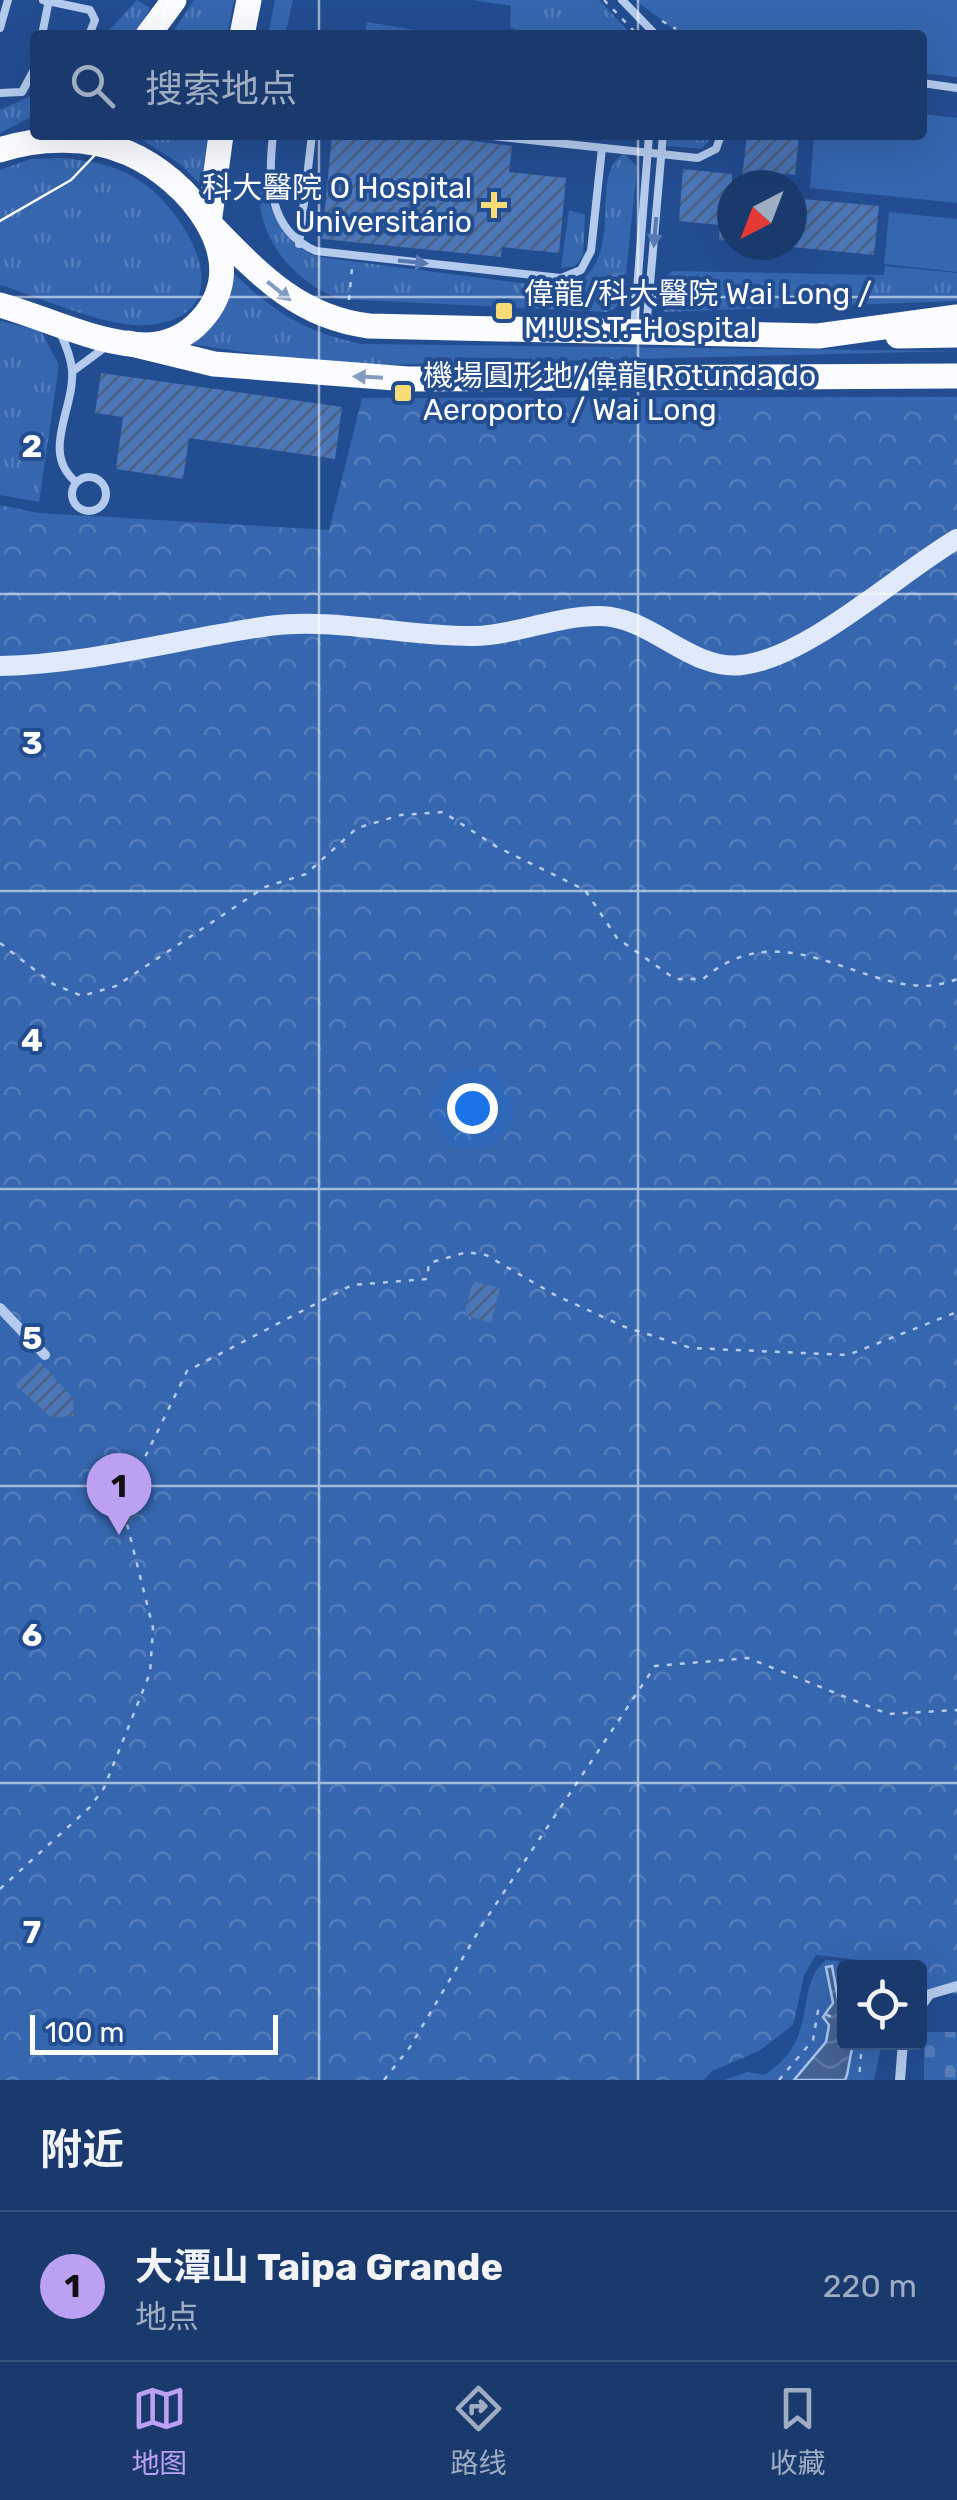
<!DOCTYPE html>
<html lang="zh">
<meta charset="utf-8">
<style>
:root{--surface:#1a3a6d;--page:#234172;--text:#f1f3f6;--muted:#9fadc2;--line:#385480;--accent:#bca0f2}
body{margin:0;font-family:Rubik,"Noto Sans SC",sans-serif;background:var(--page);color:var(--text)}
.controls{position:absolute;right:30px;bottom:30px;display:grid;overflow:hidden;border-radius:10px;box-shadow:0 10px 40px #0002}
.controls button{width:90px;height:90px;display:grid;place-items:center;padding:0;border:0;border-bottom:2px solid var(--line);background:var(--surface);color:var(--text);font:50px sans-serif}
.compass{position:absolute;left:717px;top:170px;width:90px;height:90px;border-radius:50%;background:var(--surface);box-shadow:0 10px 40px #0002;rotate:222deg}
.scale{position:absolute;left:30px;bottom:25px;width:248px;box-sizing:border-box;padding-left:10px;border:5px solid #fff;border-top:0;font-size:28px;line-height:35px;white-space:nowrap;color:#fff;-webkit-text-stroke:8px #234d91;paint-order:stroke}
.you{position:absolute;left:472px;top:1108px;width:35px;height:35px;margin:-25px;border:8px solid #fff;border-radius:50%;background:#1a73e8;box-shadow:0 0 0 15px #1a73e833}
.badge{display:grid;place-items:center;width:65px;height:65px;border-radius:50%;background:var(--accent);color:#111;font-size:32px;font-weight:700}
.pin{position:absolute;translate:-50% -82px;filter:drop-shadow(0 2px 5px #0008)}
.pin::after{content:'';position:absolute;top:52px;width:35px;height:30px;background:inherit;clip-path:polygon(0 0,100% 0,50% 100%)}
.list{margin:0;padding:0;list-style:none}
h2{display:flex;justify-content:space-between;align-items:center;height:130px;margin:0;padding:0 40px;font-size:42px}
h2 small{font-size:32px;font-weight:400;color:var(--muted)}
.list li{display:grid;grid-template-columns:65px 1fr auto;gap:30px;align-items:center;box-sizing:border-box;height:150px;padding:0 40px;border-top:2px solid var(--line)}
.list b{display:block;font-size:38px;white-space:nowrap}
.list p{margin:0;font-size:32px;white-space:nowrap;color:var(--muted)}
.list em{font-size:32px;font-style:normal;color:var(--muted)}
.icon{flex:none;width:55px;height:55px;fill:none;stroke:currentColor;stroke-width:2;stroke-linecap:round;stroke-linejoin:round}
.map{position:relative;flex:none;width:957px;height:2080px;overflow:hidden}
.search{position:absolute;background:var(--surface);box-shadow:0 10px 40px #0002;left:30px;right:30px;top:30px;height:110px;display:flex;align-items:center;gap:25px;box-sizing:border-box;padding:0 35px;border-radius:10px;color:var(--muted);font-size:38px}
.sheet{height:280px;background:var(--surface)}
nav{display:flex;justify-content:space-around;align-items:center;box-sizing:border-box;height:140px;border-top:2px solid var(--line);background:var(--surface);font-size:28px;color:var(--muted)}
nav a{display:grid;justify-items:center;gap:5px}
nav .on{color:var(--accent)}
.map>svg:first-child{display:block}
</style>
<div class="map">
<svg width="957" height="2080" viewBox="0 0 957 2080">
<defs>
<pattern id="grass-tufts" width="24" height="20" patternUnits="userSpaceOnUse" patternTransform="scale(2.5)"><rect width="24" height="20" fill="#3666ae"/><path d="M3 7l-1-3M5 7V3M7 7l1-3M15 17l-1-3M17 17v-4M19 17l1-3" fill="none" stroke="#547dba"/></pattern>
<pattern id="forest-crowns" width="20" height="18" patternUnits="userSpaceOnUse" patternTransform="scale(2.5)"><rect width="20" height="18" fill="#3666ae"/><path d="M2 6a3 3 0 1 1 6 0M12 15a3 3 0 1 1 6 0" fill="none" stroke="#547dba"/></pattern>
<pattern id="cemetery-stones" width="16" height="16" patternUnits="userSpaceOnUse" patternTransform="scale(2.5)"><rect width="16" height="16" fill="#3666ae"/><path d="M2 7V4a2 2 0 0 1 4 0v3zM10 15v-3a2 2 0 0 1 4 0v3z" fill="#547dba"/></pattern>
<pattern id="water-waves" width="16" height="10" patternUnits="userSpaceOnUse" patternTransform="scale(2.5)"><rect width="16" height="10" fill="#446293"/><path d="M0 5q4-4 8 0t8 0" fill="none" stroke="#607aa3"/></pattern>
<pattern id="building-hatch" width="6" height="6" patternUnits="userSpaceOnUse" patternTransform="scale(2.5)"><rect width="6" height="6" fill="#4b76b8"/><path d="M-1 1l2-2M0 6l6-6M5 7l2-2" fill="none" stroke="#4c6182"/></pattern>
</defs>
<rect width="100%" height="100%" fill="#234d91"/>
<g fill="url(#grass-tufts)">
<polygon points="137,0 150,8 135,35 105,35"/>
<polygon points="194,0 234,0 227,35 171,35"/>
<polygon points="275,0 293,0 285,35 268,35"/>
<polygon points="473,0 599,0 632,35 528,35 510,27 511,6"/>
<polygon points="367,22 445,35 365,35"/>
<polygon points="35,94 35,115 0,133 0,110"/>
<polygon points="135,135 208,135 201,185 180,164"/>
<polygon points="668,135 713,135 702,149 667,146"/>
<path d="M624,153l13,14 -13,126 -5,13 -12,6 -268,-13c-48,-19 -85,-64 -79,-117 12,30 25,65 59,75l248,32c65,-29 18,-112 57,-136z"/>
<path d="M63,158c30,3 55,7 80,25 47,33 101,132 6,142 -41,4 -109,-28 -149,-40v-115l31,-11z"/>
<polygon points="569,210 585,215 583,256 575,266 561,268"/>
<polygon points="885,266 957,273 957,301 665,312 659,304 660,281 673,271 884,275"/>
<path d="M228,268c45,43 71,62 133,76l596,7 -618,15 -149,-22z"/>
<polygon points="0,321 41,331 59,365 39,502 0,495"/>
</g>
<polygon fill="url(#forest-crowns)" points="957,397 957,1994 920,1991 920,1968 876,1967 868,1961 816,1955 804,1976 793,2025 759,2051 712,2071 704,2080 0,2080 0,505 39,513 329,530 362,398"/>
<rect fill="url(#cemetery-stones)" x="924" y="2032" width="33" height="48"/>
<g fill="#3666ae">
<polygon points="635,0 957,0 957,77 922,73 922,35 681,35"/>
<polygon points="922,114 957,118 957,203 810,188 814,135 922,135"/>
<polygon points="889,212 957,219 957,272 884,264"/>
<path d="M826,1960l12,1 6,12v69l38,1 -8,37h-150l23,-8 17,3c58,-36 28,-88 62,-115z"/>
</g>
<polygon fill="url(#water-waves)" stroke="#a8c5ee" stroke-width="2.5" points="832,1966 839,2004 844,2004 844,2042 853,2043 847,2075 845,2080 794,2080 826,2042 829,2025 823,2017 833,2003 826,1967"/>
<g fill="url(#building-hatch)">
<polygon points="332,135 425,135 512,146 509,172 566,178 559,253 502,247 501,257 322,239"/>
<polygon points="747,135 799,135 795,175 764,172 763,185 741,185"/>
<polygon points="683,169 732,174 732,241 719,240 720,225 679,221"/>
<polygon points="792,198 879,206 874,255 792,247"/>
<polygon points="609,273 624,273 624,287 610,287"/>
<polygon points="101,373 342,407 335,459 189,438 183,479 116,469 123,417 95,413"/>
<polygon points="473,1281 500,1288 491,1323 464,1315"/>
<polygon points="40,1362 73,1398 74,1416 52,1418 15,1385"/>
</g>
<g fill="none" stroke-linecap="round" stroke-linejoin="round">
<g stroke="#b4cbed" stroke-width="2.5" stroke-dasharray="5 8" stroke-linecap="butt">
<polyline points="604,0 634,31"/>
<polyline points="662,21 676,29"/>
<polyline points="677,31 686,35"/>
<polyline points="349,300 352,268"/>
<path d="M0,943l53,41 29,12 34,-10 149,-99 41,-13 51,-46 44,-13 42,-3 54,35 88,43 32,48 58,41h28c89,-76 175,34 254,0"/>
<polyline points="0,1889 90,1807 104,1788 150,1673 153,1628 124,1512 128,1492 187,1371 352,1285 427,1279 429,1263 467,1252 486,1255 555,1295 625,1327 691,1348 848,1355 957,1312"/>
<polyline points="856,2042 861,2054 859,2080"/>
<polyline points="384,2080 410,2047 484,1922 655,1666 748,1658 888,1714 957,1710"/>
<polyline points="779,2080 813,2040 818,2011 844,2022"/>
</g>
<g stroke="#b4cbed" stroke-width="8">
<polyline points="43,0 90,10 95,20 89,35"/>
<polyline points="622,0 656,35"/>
<polyline points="0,28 8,0"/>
<polyline points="42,35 49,0"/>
<polyline points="922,83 957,88"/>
<polyline points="0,93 22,92 35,68"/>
<path d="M273,135c-5,45 -6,95 43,116l245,27 20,-8 10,-19 11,-103"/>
<polyline points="483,135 698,158 716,149 721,135"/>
<polyline points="299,244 312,135"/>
<polyline points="634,328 649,135"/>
<polyline points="646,330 663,135"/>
<path d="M60,332c5,11 11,25 12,38 3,39 -32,82 4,112"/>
<polyline points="73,371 104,348"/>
<circle cx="89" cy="494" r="17"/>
</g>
<g stroke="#b4cbed" stroke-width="10">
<polyline points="0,1308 45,1355"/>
<polyline points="920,2007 930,1994 957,1986"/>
<polyline points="900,2080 903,2042"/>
</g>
<path stroke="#e0eafa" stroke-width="20" d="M0,666c89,-2 175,-26 262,-39 71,-11 141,10 212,9 43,-1 84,-21 127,-20 51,1 89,55 141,49 65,-7 157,-92 215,-126"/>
<g stroke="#fafcff" stroke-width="25">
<polyline points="148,35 174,0"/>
<polyline points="242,35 249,0"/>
<path d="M0,150c39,-13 89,-14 128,3 59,25 129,106 73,167 -13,15 -34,25 -54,25 -48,0 -101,-27 -147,-40"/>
<path d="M209,223c48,49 88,94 160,103l449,10 139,-19"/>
<polyline points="209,223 221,135"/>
<polyline points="898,336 957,335"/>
<polyline points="128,343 214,364 408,379 957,376"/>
</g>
<g stroke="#fff" stroke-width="2.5">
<polyline points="160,35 168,0"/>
<polyline points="0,221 71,180 114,135"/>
</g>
</g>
<defs><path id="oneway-solid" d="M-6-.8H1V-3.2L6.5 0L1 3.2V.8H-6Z" transform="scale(2.5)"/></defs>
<g fill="#5679b1">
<use href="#oneway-solid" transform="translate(655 232) rotate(95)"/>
<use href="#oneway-solid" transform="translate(413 262) rotate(6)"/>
</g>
<g fill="#849cc2">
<use href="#oneway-solid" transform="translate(279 291) rotate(39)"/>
<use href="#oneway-solid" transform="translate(368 377) rotate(-177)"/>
</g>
<path fill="none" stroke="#fff" stroke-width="2.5" stroke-opacity="0.55" d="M319,0v35M638,0v35M319,135v1945M638,135v1945M0,297h957M0,594h957M0,891h957M0,1189h957M0,1486h957M0,1783h957"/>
<g fill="#f8da77" stroke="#234d91" stroke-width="4">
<path d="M489 190h10v10h10v10h-10v10h-10v-10h-10v-10h10z"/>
<rect x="494" y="301" width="20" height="20" rx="5"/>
<rect x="393" y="383" width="20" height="20" rx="5"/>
</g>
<g text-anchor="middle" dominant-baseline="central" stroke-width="8" stroke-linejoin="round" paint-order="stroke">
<g font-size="30" fill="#fff" stroke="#234d91" text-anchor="start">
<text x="472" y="188" text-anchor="end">科大醫院 O Hospital<tspan x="472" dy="34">Universitário</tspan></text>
<text x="524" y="294">偉龍/科大醫院 Wai Long /<tspan x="524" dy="34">M.U.S.T.-Hospital</tspan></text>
<text x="423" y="376">機場圓形地/偉龍 Rotunda do<tspan x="423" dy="34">Aeroporto / Wai Long</tspan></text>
</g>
</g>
<g font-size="32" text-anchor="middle" font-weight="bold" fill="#fff" stroke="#234d91" stroke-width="8" stroke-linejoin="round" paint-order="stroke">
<text x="32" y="457">2</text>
<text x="32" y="754">3</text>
<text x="32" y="1051">4</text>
<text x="32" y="1349">5</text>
<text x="32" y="1646">6</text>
<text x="32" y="1943">7</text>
</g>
</svg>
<div class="controls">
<button><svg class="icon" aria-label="locate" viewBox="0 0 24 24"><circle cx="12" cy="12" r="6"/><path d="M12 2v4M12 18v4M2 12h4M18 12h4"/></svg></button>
</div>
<svg class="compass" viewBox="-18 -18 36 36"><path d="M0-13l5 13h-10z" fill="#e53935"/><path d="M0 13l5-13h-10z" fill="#9fadc2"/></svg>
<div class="scale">100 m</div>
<div class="you"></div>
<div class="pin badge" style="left:119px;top:1535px">1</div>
<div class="search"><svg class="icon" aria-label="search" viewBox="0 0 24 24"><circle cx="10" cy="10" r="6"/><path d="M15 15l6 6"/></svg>搜索地点</div>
</div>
<section class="sheet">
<h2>附近<small></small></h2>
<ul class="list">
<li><span class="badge">1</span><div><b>大潭山 Taipa Grande</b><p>地点</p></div><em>220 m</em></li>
</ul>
</section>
<nav>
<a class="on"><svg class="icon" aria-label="map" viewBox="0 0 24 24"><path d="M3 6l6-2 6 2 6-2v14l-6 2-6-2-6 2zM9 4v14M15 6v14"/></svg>地图</a>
<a><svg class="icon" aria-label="directions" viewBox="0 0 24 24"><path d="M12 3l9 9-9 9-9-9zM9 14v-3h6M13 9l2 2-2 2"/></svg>路线</a>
<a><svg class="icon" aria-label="saved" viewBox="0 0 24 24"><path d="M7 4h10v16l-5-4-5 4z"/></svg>收藏</a>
</nav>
